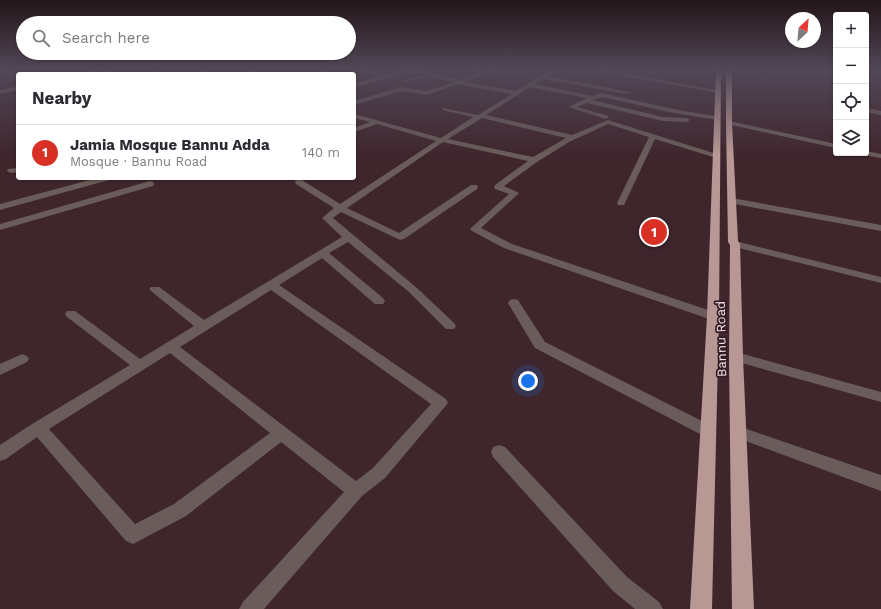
<!DOCTYPE html>
<meta charset="utf-8">
<style>
:root{--surface:#fff;--page:#f2f2f3;--text:#2b2b33;--muted:#7c7c81;--line:#e1e1e2;--accent:#d93025}
body{margin:0;font-family:"Work Sans",sans-serif;background:var(--page);color:var(--text)}
.controls{position:absolute;right:12px;top:12px;display:grid;overflow:hidden;border-radius:4px;box-shadow:0 1px 3px #0004}
.controls button{width:36px;height:36px;display:grid;place-items:center;padding:0;border:0;border-bottom:1px solid var(--line);background:var(--surface);color:var(--text);font:20px sans-serif}
.compass{position:absolute;left:785px;top:12px;width:36px;height:36px;border-radius:50%;background:var(--surface);box-shadow:0 1px 3px #0004;rotate:26deg}
.you{position:absolute;left:528px;top:381px;width:14px;height:14px;margin:-10px;border:3px solid #fff;border-radius:50%;background:#1a73e8;box-shadow:0 0 0 6px #1a73e833}
.badge{display:grid;place-items:center;width:26px;height:26px;border-radius:50%;background:var(--accent);color:#fff;font-size:13px;font-weight:700}
.pin{position:absolute;translate:-50% -50%;border:2px solid #fff;box-shadow:0 1px 4px #0006}
.list{margin:0;padding:0;list-style:none}
h2{display:flex;justify-content:space-between;align-items:center;height:52px;margin:0;padding:0 16px;font-size:17px}
h2 small{font-size:13px;font-weight:400;color:var(--muted)}
.list li{display:grid;grid-template-columns:26px 1fr auto;gap:12px;align-items:center;box-sizing:border-box;height:56px;padding:0 16px;border-top:1px solid var(--line)}
.list b{display:block;font-size:15px;white-space:nowrap}
.list p{margin:0;font-size:13px;white-space:nowrap;color:var(--muted)}
.list em{font-size:13px;font-style:normal;color:var(--muted)}
.icon{flex:none;width:22px;height:22px;fill:none;stroke:currentColor;stroke-width:2;stroke-linecap:round;stroke-linejoin:round}
.map{position:relative;flex:none;width:881px;height:609px;overflow:hidden}
.search{position:absolute;background:var(--surface);box-shadow:0 1px 3px #0004;left:16px;top:16px;width:340px;height:44px;display:flex;align-items:center;gap:10px;box-sizing:border-box;padding:0 14px;border-radius:22px;color:var(--muted);font-size:15px}
.panel{position:absolute;background:var(--surface);box-shadow:0 1px 3px #0004;left:16px;top:72px;width:340px;height:108px;border-radius:4px}
.map>svg:first-child{display:block}
</style>
<div class="map">
<svg width="881" height="609" viewBox="0 0 881 609">
<rect width="100%" height="100%" fill="#3f262d"/>
<g fill="none" stroke-linecap="round" stroke-linejoin="round">
<g fill="#695c5a" fill-rule="evenodd">
<polygon points="0,69 18,74 18,78 0,73"/>
<polygon points="96,69 108,69 120,74 112,74 103,71 78,74"/>
<polygon points="144,69 152,69 163,74 155,74"/>
<polygon points="194,69 202,69 212,74 204,74"/>
<path d="M244,69c6,0 10,2 16,3 6,1 15,-3 22,-3 -12,6 -26,7 -38,0z"/>
<polygon points="328,69 339,69 321,74 311,74"/>
<path d="M356,69h9l20,7 22,-7h9l44,11 19,-7 -17,-4 23,2 14,-2 -35,13 52,9 35,-22h6l-10,7 83,16 -3,2 -84,-15 -9,5 59,12 8,-3 77,17 42,7v2l-2,1 -44,-7 -72,-16 -10,3 71,17 24,1 3,2 -3,2 -24,-1 -76,-18 -10,4 31,9 1,1 -3,2 -38,-12 19,-9 -57,-11 -44,28 86,20 36,-15 112,35 -4,2h-3l-58,-18 -30,64 -1,2h-6l-1,-2 32,-66 -41,-13 -39,18 -32,20 -33,24 15,7 -38,35 31,16 205,69 2,3 -2,3h-8l-205,-71 -32,-17 -2,-2 2,-2 37,-33 -14,-5 -1,-2 1,-2 33,-24 -85,-19 -96,66 52,25 72,-48h6l1,2 -1,2 -73,50 -4,1 -59,-28 -8,6 84,70 37,35 2,3 -2,3h-8l-37,-37 -61,-50 -19,11 54,45 2,3 -2,3h-8l-53,-46 -43,27 167,114 2,4 -63,75 -23,18 -98,113h-25l4,-7 101,-110 -63,-50 -95,74 -53,28 -7,-3 -89,-104 -31,22 -6,2v-16l32,-21 98,-59 -63,-48 -2,-3 2,-3h8l65,48 54,-33 -43,-35 -2,-2 2,-2h8l45,33 138,-83 -20,-19 12,-10 -38,-24 -1,-2 1,-2h6l38,24 96,-63 -59,-17 -23,8v-4l16,-6 -16,-4v-4l87,24 32,-21 -31,-7v-2l36,7 34,-21 -54,-10 -31,11 -26,-4 -47,14v-4l47,-14 26,4 27,-9 -25,-6 -27,7v-2l21,-6 -13,-3 -56,16v-4l25,-7zM482,118l84,20 -33,19 -85,-18zM271,290l160,114 -58,64 -17,13 -176,-134zM170,353l100,80 -96,71 -39,20 -86,-95z"/>
<polygon points="586,69 599,69 721,91 718,93"/>
<polygon points="18,86 18,90 0,94 0,90"/>
<polygon points="866,108 881,111 881,115 866,112"/>
<polygon points="729,121 836,144 836,148 727,124 727,122"/>
<polygon points="866,151 881,154 881,158 863,155 862,153 866,153"/>
<polygon points="18,168 18,172 11,173 7,171 8,169"/>
<polygon points="97,178 110,178 109,180 0,210 0,204"/>
<polygon points="150,181 153,182 154,184 153,186 0,230 0,224"/>
<polygon points="732,198 881,225 881,231 729,203 728,201 729,199"/>
<polygon points="735,241 881,277 881,283 731,246 730,244 731,242"/>
<polygon points="514,299 518,300 545,342 714,427 716,431 714,435 708,437 702,435 535,348 508,303 510,300"/>
<polygon points="736,352 881,392 881,402 731,360 729,357 731,354"/>
<polygon points="22,354 27,356 29,359 27,362 0,375 0,364"/>
<polygon points="738,426 881,475 881,491 732,436 730,432 732,428"/>
<polygon points="499,445 505,447 627,577 659,602 663,609 635,609 613,591 493,457 491,452 493,447"/>
</g>
<g fill="#b89894" fill-rule="evenodd">
<polygon points="716,69 721,69 719,316 712,609 690,609 707,316"/>
<polygon points="726,69 732,69 732,123 738,241 740,244 743,357 754,609 732,609 729,357 730,245 728,242 726,123"/>
</g>
</g>
<linearGradient id="sky" x2="0" y2="1"><stop stop-color="#231519"/><stop offset="0.45" stop-color="#524757"/><stop offset="1" stop-color="#524757" stop-opacity="0"/></linearGradient>
<rect width="881" height="155" fill="url(#sky)"/>
<g text-anchor="middle" dominant-baseline="central" stroke-width="3.5" stroke-linejoin="round" paint-order="stroke">
<g font-size="13" fill="#f4e3e7" stroke="#341c24">
<text transform="translate(721 339) rotate(-91)">Bannu Road</text>
</g>
</g>
</svg>
<div class="controls">
<button>+</button>
<button>−</button>
<button><svg class="icon" aria-label="locate" viewBox="0 0 24 24"><circle cx="12" cy="12" r="6"/><path d="M12 2v4M12 18v4M2 12h4M18 12h4"/></svg></button>
<button><svg class="icon" aria-label="layers" viewBox="0 0 24 24"><path d="M12 4l9 5-9 5-9-5zM3 14l9 5 9-5"/></svg></button>
</div>
<svg class="compass" viewBox="-18 -18 36 36"><path d="M0-13l5 13h-10z" fill="#e53935"/><path d="M0 13l5-13h-10z" fill="#7c7c81"/></svg>
<div class="you"></div>
<div class="pin badge" style="left:654px;top:232px">1</div>
<div class="search"><svg class="icon" aria-label="search" viewBox="0 0 24 24"><circle cx="10" cy="10" r="6"/><path d="M15 15l6 6"/></svg>Search here</div>
<section class="panel">
<h2>Nearby<small></small></h2>
<ul class="list">
<li><span class="badge">1</span><div><b>Jamia Mosque Bannu Adda</b><p>Mosque · Bannu Road</p></div><em>140 m</em></li>
</ul>
</section>
</div>
